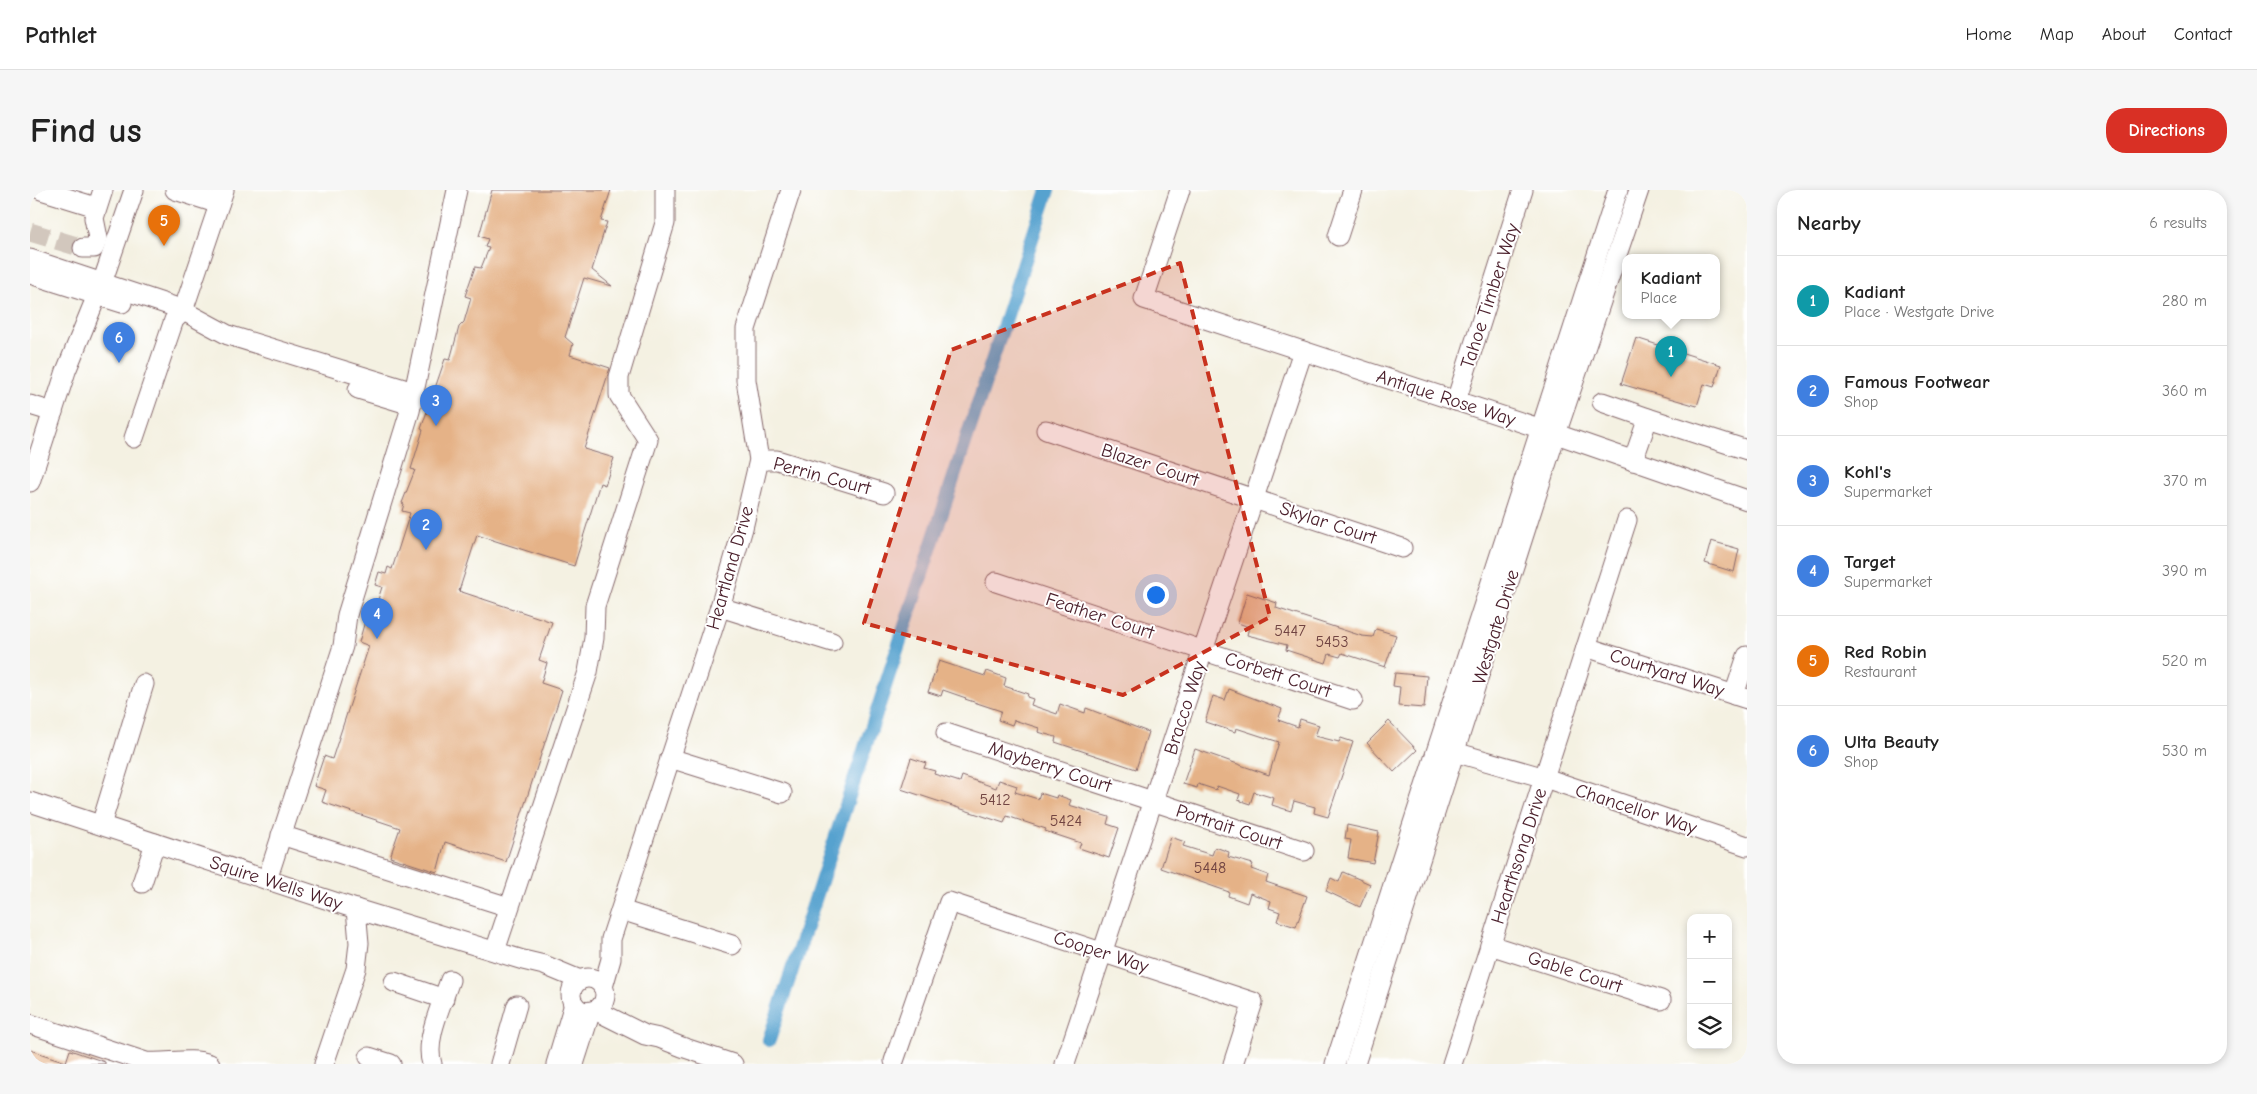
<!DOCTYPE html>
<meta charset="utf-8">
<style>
:root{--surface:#fff;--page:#f6f6f6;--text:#222;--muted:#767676;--line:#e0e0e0;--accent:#d93025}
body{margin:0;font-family:"Comic Neue",sans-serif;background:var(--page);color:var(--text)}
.controls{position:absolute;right:15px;bottom:15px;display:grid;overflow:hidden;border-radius:10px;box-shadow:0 2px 8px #0003}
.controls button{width:45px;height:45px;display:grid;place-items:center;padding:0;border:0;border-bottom:1px solid var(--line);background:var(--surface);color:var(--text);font:25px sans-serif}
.you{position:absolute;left:1125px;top:404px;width:18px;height:18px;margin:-12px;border:4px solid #fff;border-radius:50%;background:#1a73e8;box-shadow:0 0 0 8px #1a73e833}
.badge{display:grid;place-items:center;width:32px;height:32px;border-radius:50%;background:var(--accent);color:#fff;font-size:16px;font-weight:700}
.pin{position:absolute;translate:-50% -41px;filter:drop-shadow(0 1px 2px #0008)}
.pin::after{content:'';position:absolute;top:26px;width:18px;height:15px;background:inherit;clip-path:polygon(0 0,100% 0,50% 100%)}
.popup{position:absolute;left:1592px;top:64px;width:98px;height:65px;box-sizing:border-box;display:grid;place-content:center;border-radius:10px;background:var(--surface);filter:drop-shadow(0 1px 4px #0005);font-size:16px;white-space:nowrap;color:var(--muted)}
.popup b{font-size:19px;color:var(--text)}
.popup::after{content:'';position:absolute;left:50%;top:100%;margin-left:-10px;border:10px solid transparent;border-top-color:var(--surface)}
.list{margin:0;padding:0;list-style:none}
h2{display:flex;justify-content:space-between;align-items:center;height:65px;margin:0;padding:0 20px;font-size:21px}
h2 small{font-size:16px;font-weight:400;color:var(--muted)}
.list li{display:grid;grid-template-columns:32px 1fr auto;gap:15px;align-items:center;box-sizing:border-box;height:90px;padding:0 20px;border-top:1px solid var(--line)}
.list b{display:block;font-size:19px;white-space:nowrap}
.list p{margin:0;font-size:16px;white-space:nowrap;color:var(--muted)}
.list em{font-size:16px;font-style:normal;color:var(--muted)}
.icon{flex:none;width:28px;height:28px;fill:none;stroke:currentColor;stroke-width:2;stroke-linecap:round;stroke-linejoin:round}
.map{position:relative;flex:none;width:1717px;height:874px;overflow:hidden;border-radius:20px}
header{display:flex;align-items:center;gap:30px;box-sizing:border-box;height:70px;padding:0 25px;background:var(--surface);border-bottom:1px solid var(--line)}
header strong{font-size:24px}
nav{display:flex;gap:28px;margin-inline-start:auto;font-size:18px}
.intro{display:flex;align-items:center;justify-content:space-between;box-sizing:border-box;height:120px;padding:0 30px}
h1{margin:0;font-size:35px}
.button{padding:12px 22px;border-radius:20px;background:var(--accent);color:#fff;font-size:18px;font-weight:700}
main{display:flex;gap:30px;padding:0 30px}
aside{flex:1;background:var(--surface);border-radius:20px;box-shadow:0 2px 8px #0003}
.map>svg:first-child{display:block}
</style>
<header>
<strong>Pathlet</strong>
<nav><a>Home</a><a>Map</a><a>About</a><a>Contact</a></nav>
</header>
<div class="intro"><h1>Find us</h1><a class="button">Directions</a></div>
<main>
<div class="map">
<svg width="1717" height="874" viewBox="0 0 1717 874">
<rect width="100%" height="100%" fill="#fff"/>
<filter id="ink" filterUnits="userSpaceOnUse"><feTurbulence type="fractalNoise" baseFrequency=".02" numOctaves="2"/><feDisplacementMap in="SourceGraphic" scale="10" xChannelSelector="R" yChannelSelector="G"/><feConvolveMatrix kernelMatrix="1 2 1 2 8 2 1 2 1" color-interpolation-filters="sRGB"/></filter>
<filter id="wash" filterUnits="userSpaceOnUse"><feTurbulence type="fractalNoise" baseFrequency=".0096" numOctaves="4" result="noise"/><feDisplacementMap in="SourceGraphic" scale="20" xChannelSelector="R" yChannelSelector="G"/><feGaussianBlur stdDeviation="1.12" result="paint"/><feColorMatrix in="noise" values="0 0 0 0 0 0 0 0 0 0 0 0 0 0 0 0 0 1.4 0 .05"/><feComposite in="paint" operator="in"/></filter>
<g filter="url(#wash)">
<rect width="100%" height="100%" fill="#f4f1e2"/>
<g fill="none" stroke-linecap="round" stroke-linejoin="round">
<polyline stroke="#56a2cf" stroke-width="14" points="739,850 1018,0"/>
</g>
<g id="blocks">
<g fill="#e5b287">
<polygon points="462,0 581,0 571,31 577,32 562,80 582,96 554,88 535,147 543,154 540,165 580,178 554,259 584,268 575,295 570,293 544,376 447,345 429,401 522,432 509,470 517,473 511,493 532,500 476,672 415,652 407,682 360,667 370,638 292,612 296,600 284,596 294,566 302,569 339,456 329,452 339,417 345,419 352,397 345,395 349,382 356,384 358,377 362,379 380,323 372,321 374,314 372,313 385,280 381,279 393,240 391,239 415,169 420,170 429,137 434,132 441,108 435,106 445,77 451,78 459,58 455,57 458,49 449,46"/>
<polygon points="1606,148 1691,175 1684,197 1674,194 1667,216 1591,194"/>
<polygon points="1681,351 1709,359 1704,382 1675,373"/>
<polygon points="1217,403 1247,413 1246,418 1332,446 1343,447 1346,439 1366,445 1355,477 1312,463 1310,467 1299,464 1296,473 1256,460 1257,455 1217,445 1219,437 1208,433"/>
<polygon points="909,471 955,486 957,481 976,488 974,496 998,504 997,507 1003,509 1001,515 1027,524 1030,514 1055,523 1056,518 1118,542 1106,579 1025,552 1026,547 1008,542 1009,538 984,530 982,535 968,530 971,521 935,509 936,508 913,500 911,506 898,502"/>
<polygon points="1365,483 1397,486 1394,518 1368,516 1370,497 1363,496"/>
<polygon points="1199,499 1252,519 1248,530 1268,537 1270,529 1289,535 1285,546 1309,552 1311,548 1323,552 1298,627 1284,623 1285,617 1264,611 1261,621 1242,615 1244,608 1224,602 1220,614 1208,610 1210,604 1187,596 1186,600 1168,594 1167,598 1153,594 1165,559 1239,585 1249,552 1206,538 1205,542 1175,532 1183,506 1195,510"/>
<polygon points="1359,531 1387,560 1364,582 1337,553"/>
<polygon points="881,568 896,573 894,578 905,581 904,584 930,592 932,586 966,598 969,590 987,596 985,602 1008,609 1010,603 1026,608 1027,605 1041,610 1039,615 1079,627 1077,634 1089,638 1079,668 1049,658 1051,653 1015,641 1016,639 977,626 974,633 871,599"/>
<polygon points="1317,635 1349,642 1343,673 1318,668 1321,650 1315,649"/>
<polygon points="1141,647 1155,652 1153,656 1182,665 1185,657 1199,662 1198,667 1223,674 1221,679 1238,685 1236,692 1277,706 1266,737 1247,731 1250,722 1239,718 1241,711 1220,703 1217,713 1198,706 1199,702 1131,678"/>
<polygon points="1313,682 1340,694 1330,717 1296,701 1301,688 1309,692"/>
<polygon points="0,860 36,872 40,860 75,872 75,874 0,874"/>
</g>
</g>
</g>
<g filter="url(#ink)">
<use href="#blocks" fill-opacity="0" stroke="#86686b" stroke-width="1"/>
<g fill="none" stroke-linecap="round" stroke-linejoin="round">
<polyline stroke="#d2c7bd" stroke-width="19" stroke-dasharray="19 9" stroke-linecap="butt" points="0,42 53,58"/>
<g stroke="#86686b" stroke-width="21">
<g id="minor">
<polyline points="11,0 66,17"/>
<polyline points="145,0 189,14"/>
<polyline points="1150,0 1114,109 1509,238 1717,310"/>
<polyline points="1308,46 1323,0"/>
<polyline points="53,58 64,58 68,48 64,28 73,0"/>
<polyline points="0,69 148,118 198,145 384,202"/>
<polyline points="0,84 92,113"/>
<polyline points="328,199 381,215"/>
<polyline points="1426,211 1493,0"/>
<polyline points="1572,212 1618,228 1603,271"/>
<polyline points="0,215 23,222"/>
<polyline points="1618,228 1717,260"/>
<polyline points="1016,240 1372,358"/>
<polyline points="104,248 144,130 153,121 194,0"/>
<polyline points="729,270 747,270 854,303"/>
<polyline points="0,292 36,181 72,93 104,0"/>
<polyline points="966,392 1323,510"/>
<polyline points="690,417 802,452"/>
<polyline points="1556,457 1717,509"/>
<polyline points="1704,505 1717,466"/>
<polyline points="916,543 1274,661"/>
<polyline points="1414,559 1515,588 1717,656"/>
<polyline points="640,568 752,603"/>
<polyline points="0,612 326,719 493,770 514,775 550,790"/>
<polyline points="71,635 114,494"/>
<polyline points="251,645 479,717"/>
<polyline points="237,690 313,456 317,425 380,221 427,0"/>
<polyline points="112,693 125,653"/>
<polyline points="591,720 702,755"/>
<polyline points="1460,755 1631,810"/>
<polyline points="465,761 558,482 564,448 565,416 618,250 589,205 589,187 635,33 635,0"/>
<circle cx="558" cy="805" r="17"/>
<polyline points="364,792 414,809"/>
<polyline points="573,797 581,769 581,749 690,417 713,338 729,270 716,190 716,139 761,0"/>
<polyline points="565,820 615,845 629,848 652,857 703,874"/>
<path d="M0,834l116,38c22,2 43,-5 64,2"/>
<polyline points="339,867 361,874"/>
<polyline points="864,871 919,712 1223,812 1203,874"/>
<polyline points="294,874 326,779 329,753 326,719"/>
<path d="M402,874c-8,-24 10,-60 18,-84"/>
<polyline points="470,874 487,815"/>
<polyline points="526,874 544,814"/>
<polyline points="544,874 561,821"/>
<polyline points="1035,874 1273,161"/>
<polyline points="1305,874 1588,0"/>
<polyline points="1325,874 1526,244 1609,0"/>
<polyline points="1422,874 1597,330"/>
</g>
</g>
<use href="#minor" stroke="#fff" stroke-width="19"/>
</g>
</g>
<path fill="#c8321e" fill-opacity="0.2" stroke="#c8321e" stroke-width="4" stroke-dasharray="10 6" stroke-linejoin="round" d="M1150,73l90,354 -147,78 -259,-72 87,-273z"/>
<g text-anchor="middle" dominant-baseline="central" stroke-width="4" stroke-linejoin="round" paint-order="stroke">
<g font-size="16" fill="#714442">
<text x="1260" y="441">5447</text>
<text x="1302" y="452">5453</text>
<text x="965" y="610">5412</text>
<text x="1036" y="631">5424</text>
<text x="1180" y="678">5448</text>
</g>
<g font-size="19" fill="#4a1f2b" stroke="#fff">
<text transform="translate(1460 106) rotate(-72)">Tahoe Timber Way</text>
<text transform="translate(1416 208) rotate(18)">Antique Rose Way</text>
<text transform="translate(1120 275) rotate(18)">Blazer Court</text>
<text transform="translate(792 286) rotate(15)">Perrin Court</text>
<text transform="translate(1298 333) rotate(18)">Skylar Court</text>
<text transform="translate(700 378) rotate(-74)">Heartland Drive</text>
<text transform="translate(1070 426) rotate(18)">Feather Court</text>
<text transform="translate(1466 437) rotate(-73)">Westgate Drive</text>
<text transform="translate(1637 483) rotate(18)">Courtyard Way</text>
<text transform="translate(1248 485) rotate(18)">Corbett Court</text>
<text transform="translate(1155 518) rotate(-72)">Bracco Way</text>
<text transform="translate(1020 577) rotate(18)">Mayberry Court</text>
<text transform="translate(1606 619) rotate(18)">Chancellor Way</text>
<text transform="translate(1199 637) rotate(18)">Portrait Court</text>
<text transform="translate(1489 666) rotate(-72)">Hearthsong Drive</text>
<text transform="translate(246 693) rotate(18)">Squire Wells Way</text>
<text transform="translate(1071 762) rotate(18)">Cooper Way</text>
<text transform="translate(1545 782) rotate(18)">Gable Court</text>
</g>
</g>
</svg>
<div class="controls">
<button>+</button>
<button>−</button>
<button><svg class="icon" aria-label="layers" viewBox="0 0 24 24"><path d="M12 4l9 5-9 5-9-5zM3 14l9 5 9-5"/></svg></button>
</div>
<div class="you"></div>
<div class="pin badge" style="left:1641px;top:187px;background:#0f9aa8">1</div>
<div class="popup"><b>Kadiant</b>Place</div>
<div class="pin badge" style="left:396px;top:360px;background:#3f7fe0">2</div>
<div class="pin badge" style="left:406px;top:236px;background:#3f7fe0">3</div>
<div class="pin badge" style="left:347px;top:449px;background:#3f7fe0">4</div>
<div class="pin badge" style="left:134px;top:56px;background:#e8710a">5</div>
<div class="pin badge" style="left:89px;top:173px;background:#3f7fe0">6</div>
</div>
<aside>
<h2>Nearby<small>6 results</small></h2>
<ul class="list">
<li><span class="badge" style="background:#0f9aa8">1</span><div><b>Kadiant</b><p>Place · Westgate Drive</p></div><em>280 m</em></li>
<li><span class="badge" style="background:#3f7fe0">2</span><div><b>Famous Footwear</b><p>Shop</p></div><em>360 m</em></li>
<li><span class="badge" style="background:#3f7fe0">3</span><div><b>Kohl's</b><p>Supermarket</p></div><em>370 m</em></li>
<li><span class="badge" style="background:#3f7fe0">4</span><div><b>Target</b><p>Supermarket</p></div><em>390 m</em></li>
<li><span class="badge" style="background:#e8710a">5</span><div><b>Red Robin</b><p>Restaurant</p></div><em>520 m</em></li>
<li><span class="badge" style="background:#3f7fe0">6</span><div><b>Ulta Beauty</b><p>Shop</p></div><em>530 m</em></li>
</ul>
</aside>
</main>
